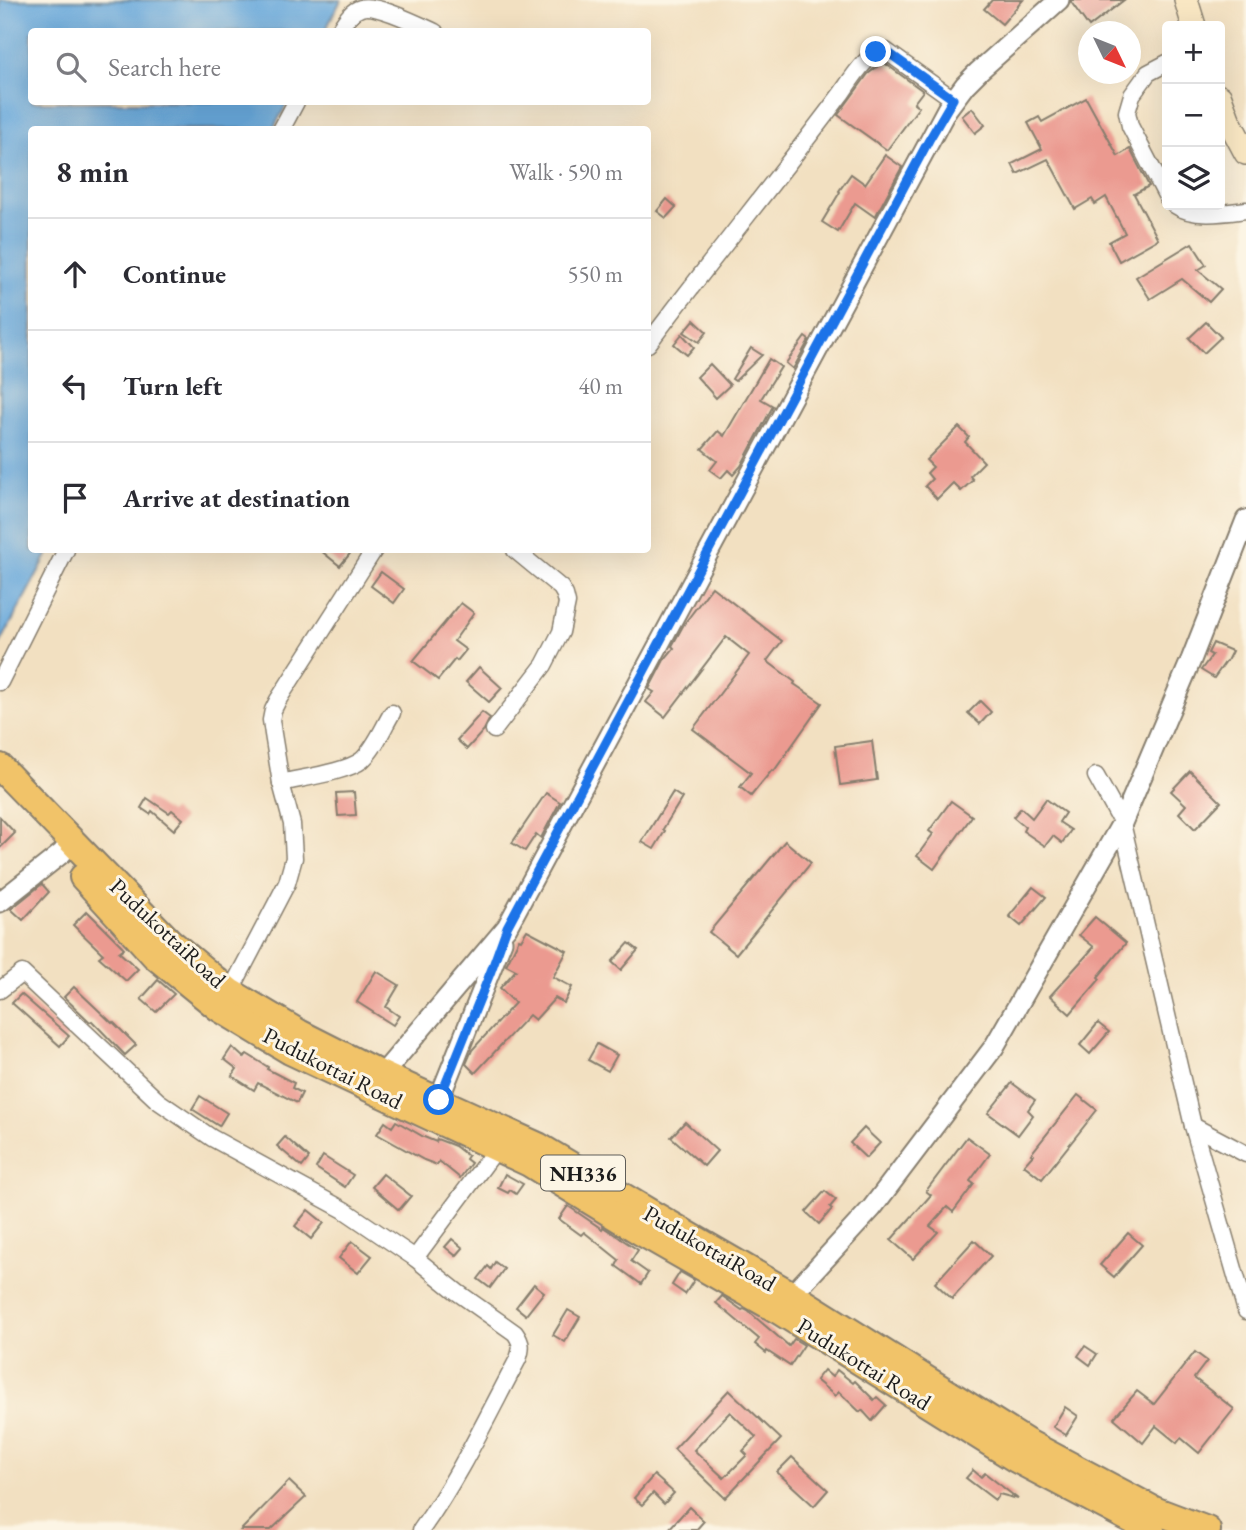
<!DOCTYPE html>
<meta charset="utf-8">
<style>
:root{--surface:#fff;--page:#f7f7f7;--text:#2b2b33;--muted:#7c7c81;--line:#e1e1e2}
body{margin:0;font-family:"EB Garamond",serif;background:var(--page);color:var(--text)}
.controls{position:absolute;right:21px;top:21px;display:grid;overflow:hidden;border-radius:7px;box-shadow:0 7px 28px #0002}
.controls button{width:63px;height:63px;display:grid;place-items:center;padding:0;border:0;border-bottom:2px solid var(--line);background:var(--surface);color:var(--text);font:35px sans-serif}
.compass{position:absolute;left:1078px;top:21px;width:63px;height:63px;border-radius:50%;background:var(--surface);box-shadow:0 7px 28px #0002;rotate:133deg}
.stop{position:absolute;width:21px;height:21px;margin:-16px;border:5px solid #1a73e8;border-radius:50%;background:#fff}
.stop.end{background:#1a73e8;border-color:#fff;box-shadow:0 2px 7px #0008}
.list{margin:0;padding:0;list-style:none}
h2{display:flex;justify-content:space-between;align-items:center;height:91px;margin:0;padding:0 28px;font-size:30px}
h2 small{font-size:23px;font-weight:400;color:var(--muted)}
.list li{display:grid;grid-template-columns:46px 1fr auto;gap:21px;align-items:center;box-sizing:border-box;height:112px;padding:0 28px;border-top:2px solid var(--line)}
.list b{display:block;font-size:26px;white-space:nowrap}
.list em{font-size:23px;font-style:normal;color:var(--muted)}
.icon{flex:none;width:38px;height:38px;fill:none;stroke:currentColor;stroke-width:2;stroke-linecap:round;stroke-linejoin:round}
.map{position:relative;flex:none;width:1246px;height:1530px;overflow:hidden}
.search{position:absolute;background:var(--surface);box-shadow:0 7px 28px #0002;left:28px;top:28px;width:623px;height:77px;display:flex;align-items:center;gap:18px;box-sizing:border-box;padding:0 24px;border-radius:7px;color:var(--muted);font-size:26px}
.panel{position:absolute;background:var(--surface);box-shadow:0 7px 28px #0002;left:28px;top:126px;width:623px;height:427px;border-radius:7px}
.map>svg:first-child{display:block}
</style>
<div class="map">
<svg width="1246" height="1530" viewBox="0 0 1246 1530">
<rect width="100%" height="100%" fill="#fcf5e5"/>
<filter id="ink" filterUnits="userSpaceOnUse"><feTurbulence type="fractalNoise" baseFrequency=".0143" numOctaves="2"/><feDisplacementMap in="SourceGraphic" scale="14" xChannelSelector="R" yChannelSelector="G"/><feConvolveMatrix kernelMatrix="1 2 1 2 8 2 1 2 1" color-interpolation-filters="sRGB"/></filter>
<filter id="wash" filterUnits="userSpaceOnUse"><feTurbulence type="fractalNoise" baseFrequency=".00686" numOctaves="4" result="noise"/><feDisplacementMap in="SourceGraphic" scale="28" xChannelSelector="R" yChannelSelector="G"/><feGaussianBlur stdDeviation="1.57" result="paint"/><feColorMatrix in="noise" values="0 0 0 0 0 0 0 0 0 0 0 0 0 0 0 0 0 1.4 0 .05"/><feComposite in="paint" operator="in"/></filter>
<g filter="url(#wash)">
<rect width="100%" height="100%" fill="#f2e0c1"/>
<polygon fill="#67a8db" stroke="#42627c" stroke-width="2" points="0,0 341,0 325,31 32,32 32,102 288,102 273,129 32,130 32,550 50,550 0,644"/>
<g id="blocks">
<g fill="#eb9a90" fill-rule="evenodd">
<polygon points="992,0 1023,0 1002,24 984,9"/>
<polygon points="1071,0 1124,0 1089,27 1071,2"/>
<polygon points="883,62 923,91 914,103 919,107 887,150 838,115 868,74"/>
<polygon points="1086,98 1118,156 1130,149 1149,186 1134,194 1158,239 1119,261 1109,242 1125,233 1106,197 1095,204 1092,199 1075,209 1048,159 1017,174 1012,164 1042,149 1028,123 1039,117 1042,122"/>
<polygon points="972,108 985,125 975,133 962,116"/>
<polygon points="885,155 902,167 875,217 855,203 838,232 822,222 840,192 839,191 851,174 865,184"/>
<polygon points="667,199 676,207 666,218 657,211"/>
<polygon points="1192,243 1206,265 1198,270 1221,289 1209,302 1182,279 1150,299 1136,277"/>
<polygon points="694,320 707,332 699,342 684,332"/>
<polygon points="1206,322 1221,337 1204,353 1189,338"/>
<polygon points="682,334 694,347 687,355 674,344"/>
<polygon points="805,337 809,340 793,369 786,363"/>
<polygon points="751,348 762,355 735,381 732,379"/>
<polygon points="769,359 781,367 761,399 773,406 741,466 733,475 728,470 721,478 710,470 717,461 702,449 718,431 724,436"/>
<polygon points="710,364 730,385 716,398 697,377"/>
<polygon points="959,427 969,437 965,442 984,462 970,476 973,480 961,491 953,483 937,499 925,486 932,479 927,473 933,467 926,460"/>
<polygon points="320,550 353,550 340,566"/>
<polygon points="381,572 404,589 394,603 371,586"/>
<polygon points="712,587 782,641 767,661 795,682 794,684 822,703 774,771 772,770 751,796 740,787 751,773 693,729 749,655 726,637 665,717 646,702 654,692 649,689 664,660 674,648 672,646 684,624"/>
<polygon points="461,603 474,613 454,641 466,650 457,661 455,659 438,680 413,661"/>
<polygon points="1213,643 1232,651 1227,661 1226,661 1214,678 1201,670 1212,655 1208,653"/>
<polygon points="479,667 502,688 489,702 466,682"/>
<polygon points="980,701 991,712 980,724 968,713"/>
<polygon points="482,712 490,718 484,730 467,749 457,740"/>
<polygon points="872,741 877,780 840,785 835,746"/>
<polygon points="1190,771 1221,802 1195,829 1179,813 1186,805 1171,791"/>
<polygon points="354,792 356,815 338,816 336,793"/>
<polygon points="673,792 682,798 663,829 665,831 654,849 642,842"/>
<polygon points="546,793 560,802 541,838 536,834 525,851 512,843"/>
<polygon points="147,798 169,813 172,810 183,819 174,830 152,811 150,814 141,808"/>
<polygon points="1046,799 1065,813 1059,822 1071,830 1062,843 1053,836 1045,846 1023,831 1025,827 1013,817 1021,808 1032,818"/>
<polygon points="951,801 972,816 934,869 917,856 933,834 929,831"/>
<polygon points="0,817 15,833 0,848"/>
<polygon points="785,841 811,863 736,954 709,932"/>
<polygon points="42,884 49,892 23,920 11,909"/>
<polygon points="1033,887 1046,897 1021,926 1009,916"/>
<polygon points="87,911 124,948 119,952 138,969 126,981 99,957 103,954 73,925"/>
<polygon points="1095,917 1126,943 1098,977 1100,979 1070,1014 1050,996 1094,947 1079,935"/>
<polygon points="527,930 567,951 553,977 572,987 564,1003 555,998 535,1020 529,1015 475,1073 466,1064 472,1050 515,1003 500,988 516,970 506,965 519,939 521,940"/>
<polygon points="629,943 638,950 621,970 612,962"/>
<polygon points="376,971 399,985 386,1007 399,1016 393,1025 357,1002"/>
<polygon points="158,980 174,994 156,1012 141,999"/>
<polygon points="74,987 112,1023 113,1022 136,1045 125,1055 92,1021 90,1022 64,997"/>
<polygon points="21,994 69,1036 60,1046 12,1003"/>
<polygon points="1098,1023 1109,1032 1090,1054 1080,1045"/>
<polygon points="597,1044 617,1055 608,1071 588,1060"/>
<polygon points="232,1047 244,1058 247,1054 268,1067 267,1069 294,1083 292,1088 302,1093 297,1103 258,1083 254,1090 232,1076 237,1069 224,1059"/>
<polygon points="1012,1083 1035,1100 1028,1110 1033,1115 1018,1135 988,1113"/>
<polygon points="1078,1095 1097,1110 1042,1179 1024,1165 1033,1155 1031,1154"/>
<polygon points="200,1096 227,1113 219,1126 192,1109"/>
<polygon points="396,1121 424,1137 436,1142 437,1139 455,1146 468,1156 466,1159 471,1163 460,1178 439,1161 437,1165 424,1160 377,1134 385,1122 392,1127"/>
<polygon points="685,1122 717,1151 704,1166 671,1137"/>
<polygon points="864,1128 880,1143 866,1158 850,1143"/>
<polygon points="285,1137 309,1158 302,1167 277,1146"/>
<polygon points="967,1137 990,1154 970,1181 974,1184 953,1212 947,1207 930,1226 938,1232 913,1259 891,1240 931,1195 926,1191"/>
<polygon points="323,1156 353,1175 345,1187 316,1168"/>
<polygon points="383,1174 411,1196 399,1210 372,1187"/>
<polygon points="505,1174 523,1184 516,1194 510,1190 508,1193 498,1188"/>
<polygon points="825,1191 836,1200 830,1207 832,1209 819,1224 806,1212"/>
<polygon points="568,1206 602,1229 603,1227 638,1250 631,1261 648,1273 641,1284 616,1266 619,1260 584,1232 581,1235 559,1219"/>
<polygon points="308,1210 324,1223 311,1239 295,1226"/>
<polygon points="1128,1233 1142,1245 1114,1277 1100,1265"/>
<polygon points="452,1239 463,1248 456,1256 445,1247"/>
<polygon points="974,1240 991,1256 952,1299 935,1283"/>
<polygon points="352,1241 372,1256 358,1273 339,1258"/>
<polygon points="495,1262 504,1269 490,1288 478,1279 488,1266 491,1269"/>
<polygon points="680,1272 694,1280 685,1294 672,1285"/>
<polygon points="534,1284 544,1292 526,1315 516,1307"/>
<polygon points="722,1296 742,1310 744,1309 748,1311 789,1346 794,1339 804,1345 790,1366 767,1351 766,1353 755,1344 759,1339 716,1303"/>
<polygon points="568,1310 580,1317 565,1342 553,1335"/>
<polygon points="1085,1346 1097,1354 1090,1365 1078,1356"/>
<polygon points="1195,1352 1207,1361 1194,1378 1234,1409 1199,1453 1181,1438 1177,1443 1156,1426 1143,1443 1114,1418 1137,1391 1154,1404"/>
<polygon points="824,1370 832,1377 837,1370 853,1383 855,1381 874,1400 877,1397 886,1405 872,1421 862,1410 860,1412 839,1392 835,1396 816,1380"/>
<path d="M729,1390l52,49 -56,59 -51,-49zM730,1412l26,25 -13,14 4,4 -23,23 -30,-28z"/>
<polygon points="1065,1407 1078,1416 1066,1435 1053,1427"/>
<polygon points="792,1457 828,1490 814,1506 777,1472"/>
<polygon points="973,1470 981,1477 985,1473 1018,1499 999,1494 995,1500 966,1478"/>
<polygon points="654,1475 674,1493 664,1504 653,1493 642,1505 634,1498"/>
<polygon points="289,1481 306,1497 271,1530 241,1530"/>
<polygon points="689,1507 704,1521 696,1530 668,1530"/>
</g>
</g>
</g>
<g filter="url(#ink)">
<use href="#blocks" fill-opacity="0" stroke="#877e6e" stroke-width="2"/>
<g fill="none" stroke-linecap="round" stroke-linejoin="round">
<g stroke="#877e6e" stroke-width="19">
<g id="minor">
<path d="M338,32c6,-9 12,-21 23,-24 14,-5 59,17 74,24"/>
<polyline points="1167,63 1148,73 1132,95 1127,112 1130,126 1167,197"/>
<polyline points="281,130 296,102"/>
<path d="M1175,205c18,13 49,8 71,5"/>
<path d="M648,344c63,-84 130,-166 193,-250 10,-14 27,-44 45,-43l67,48"/>
<polyline points="0,682 66,550"/>
<polyline points="494,730 544,665 561,632 567,603 565,595 561,588 515,550"/>
<polyline points="1096,776 1122,823 1193,1126 1246,1311"/>
<path d="M281,783c20,-5 66,-11 81,-23 13,-12 21,-32 30,-47"/>
<path d="M0,990l22,-17 136,128 54,37 132,72 71,48 42,34 58,41c7,10 7,15 3,26 -31,58 -59,118 -97,171"/>
<polyline points="230,992 287,883 294,858 292,824 281,783 273,734 271,720 273,710 278,700 374,550"/>
<polyline points="1193,1126 1246,1154"/>
<polyline points="415,1258 497,1148"/>
</g>
</g>
<g stroke="#877e6e" stroke-width="23">
<g id="tertiary">
<polyline points="0,902 62,853 72,840"/>
<polyline points="382,1075 507,927 947,109 965,85 979,71 1059,0"/>
<polyline points="439,1099 502,941"/>
<polyline points="786,1305 792,1295 872,1208 994,1047 1122,823 1191,660 1246,520"/>
</g>
</g>
<g stroke="#877e6e" stroke-width="26">
<g id="secondary">
<polyline points="1186,0 1194,26"/>
<polyline points="1220,97 1228,119 1246,153"/>
</g>
</g>
<g stroke="#877e6e" stroke-width="30">
<g id="trunk">
<polyline points="0,767 169,941 230,992 299,1033 382,1075 538,1146 652,1214 792,1295 1026,1442 1154,1510 1207,1530"/>
<polyline points="83,877 155,956 219,1008 290,1051 529,1163 641,1232 781,1312 1016,1459 1151,1530"/>
</g>
</g>
<use href="#minor" stroke="#fff" stroke-width="16"/>
<use href="#tertiary" stroke="#fff" stroke-width="19"/>
<use href="#secondary" stroke="#f9e7c3" stroke-width="23"/>
<use href="#trunk" stroke="#f1c369" stroke-width="26"/>
</g>
</g>
<g fill="none" stroke-linecap="round" stroke-linejoin="round" filter="url(#ink)">
<polyline stroke="#1a73e8" stroke-width="9" points="439,1100 491,971 507,927 929,140 953,99 886,51 876,52"/>
</g>
<g text-anchor="middle" dominant-baseline="central" stroke-width="6" stroke-linejoin="round" paint-order="stroke">
<rect fill="#fcf5e5" stroke="#5f5d58" stroke-width="2" x="541" y="1155.5" width="84" height="35" rx="5"/>
<g font-size="21" font-weight="bold" fill="#1c1c1c">
<text x="583" y="1173">NH336</text>
</g>
<g font-size="23" fill="#1c1c1c" stroke="#fcf5e5">
<text transform="translate(168 933) rotate(43)">PudukottaiRoad</text>
<text transform="translate(333 1068) rotate(27)">Pudukottai Road</text>
<text transform="translate(710 1248) rotate(30)">PudukottaiRoad</text>
<text transform="translate(864 1364) rotate(32)">Pudukottai Road</text>
</g>
</g>
</svg>
<div class="controls">
<button>+</button>
<button>−</button>
<button><svg class="icon" aria-label="layers" viewBox="0 0 24 24"><path d="M12 4l9 5-9 5-9-5zM3 14l9 5 9-5"/></svg></button>
</div>
<svg class="compass" viewBox="-18 -18 36 36"><path d="M0-13l5 13h-10z" fill="#e53935"/><path d="M0 13l5-13h-10z" fill="#7c7c81"/></svg>
<div class="stop" style="left:439px;top:1100px"></div>
<div class="stop end" style="left:876px;top:52px"></div>
<div class="search"><svg class="icon" aria-label="search" viewBox="0 0 24 24"><circle cx="10" cy="10" r="6"/><path d="M15 15l6 6"/></svg>Search here</div>
<section class="panel">
<h2>8 min<small>Walk · 590 m</small></h2>
<ul class="list">
<li><svg class="icon" aria-label="ahead" viewBox="0 0 24 24"><path d="M12 20V5M6 11l6-6 6 6"/></svg><div><b>Continue</b></div><em>550 m</em></li>
<li><svg class="icon" aria-label="left" viewBox="0 0 24 24"><path d="M17 20v-9H6M10 6l-5 5 5 5"/></svg><div><b>Turn left</b></div><em>40 m</em></li>
<li><svg class="icon" aria-label="arrive" viewBox="0 0 24 24"><path d="M6 21V4h12l-3 4 3 4H6"/></svg><div><b>Arrive at destination</b></div></li>
</ul>
</section>
</div>
